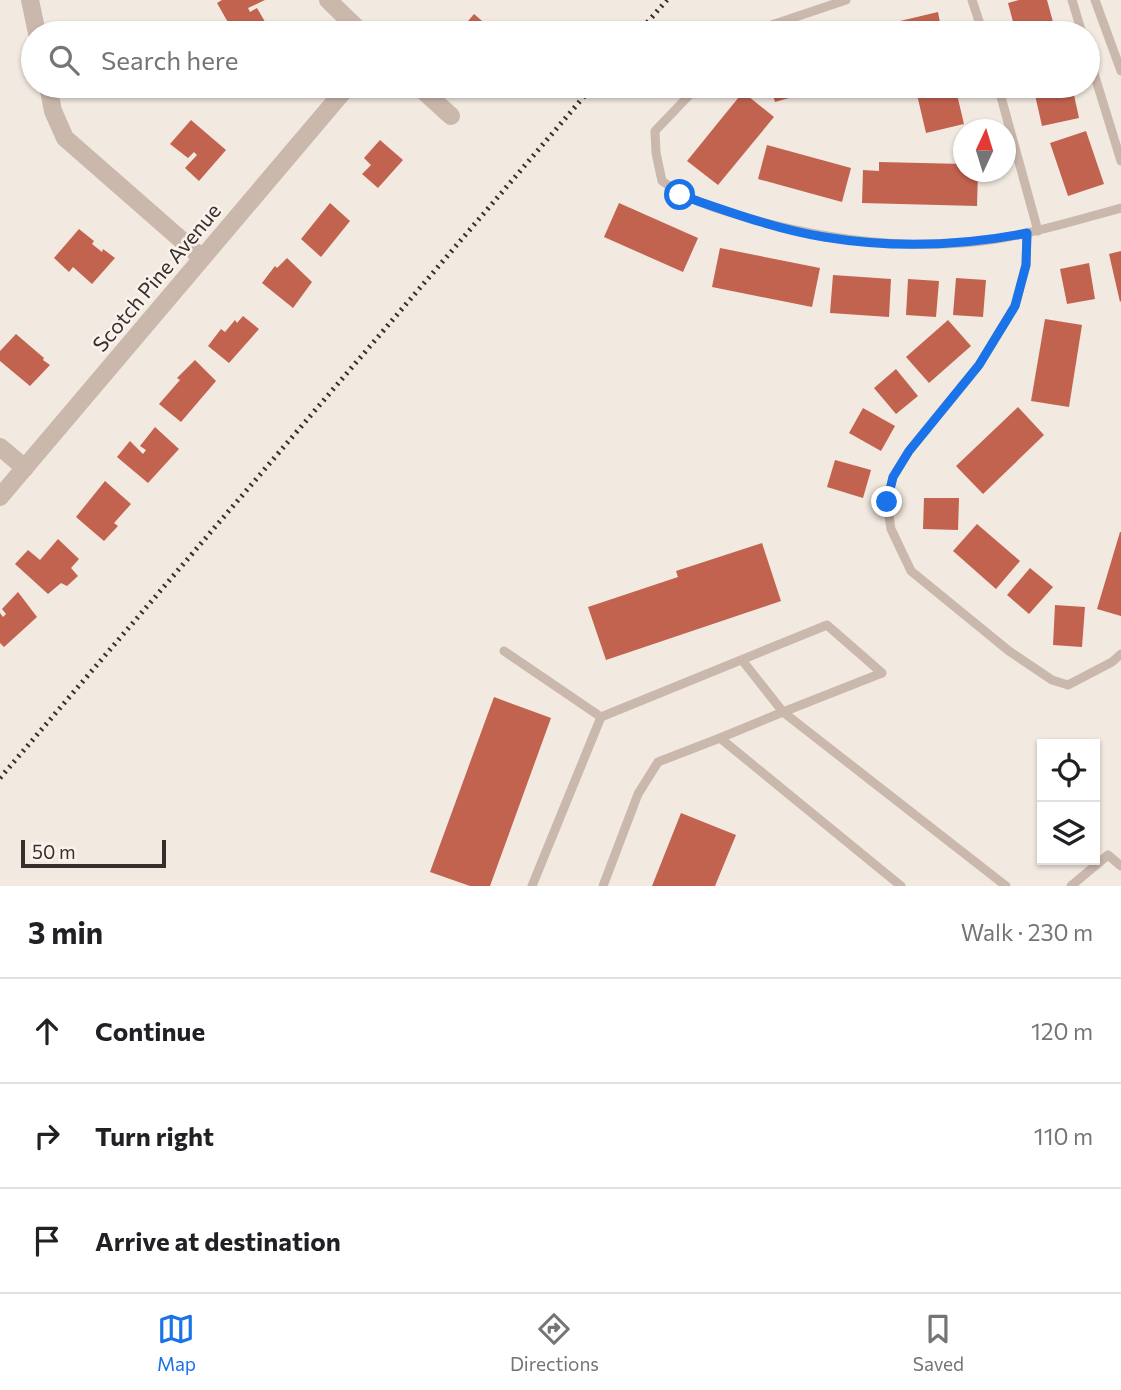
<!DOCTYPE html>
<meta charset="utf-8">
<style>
:root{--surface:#fff;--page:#f6f6f6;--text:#202124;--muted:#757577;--line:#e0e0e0;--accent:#1a73e8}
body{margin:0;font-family:Commissioner,sans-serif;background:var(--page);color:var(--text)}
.controls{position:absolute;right:21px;bottom:21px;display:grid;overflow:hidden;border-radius:0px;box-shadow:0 2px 5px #0004}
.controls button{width:63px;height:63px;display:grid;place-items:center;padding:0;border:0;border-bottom:2px solid var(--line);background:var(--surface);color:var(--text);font:35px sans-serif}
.compass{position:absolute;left:953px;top:119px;width:63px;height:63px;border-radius:50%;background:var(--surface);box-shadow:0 2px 5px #0004;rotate:4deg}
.scale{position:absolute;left:21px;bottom:18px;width:145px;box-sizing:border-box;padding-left:7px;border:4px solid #392e2b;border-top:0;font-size:19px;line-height:24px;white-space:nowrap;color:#392e2b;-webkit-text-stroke:5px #faf3ed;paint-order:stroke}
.stop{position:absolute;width:21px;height:21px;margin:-16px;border:5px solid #1a73e8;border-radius:50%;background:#fff}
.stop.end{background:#1a73e8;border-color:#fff;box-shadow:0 2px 7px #0008}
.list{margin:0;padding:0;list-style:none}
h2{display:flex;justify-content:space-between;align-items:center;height:91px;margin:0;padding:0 28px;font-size:30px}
h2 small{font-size:23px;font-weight:400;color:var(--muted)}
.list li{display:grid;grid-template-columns:46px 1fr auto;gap:21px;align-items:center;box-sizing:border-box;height:105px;padding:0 28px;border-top:2px solid var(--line)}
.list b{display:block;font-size:26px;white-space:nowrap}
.list em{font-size:23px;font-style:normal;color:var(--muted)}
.icon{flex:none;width:38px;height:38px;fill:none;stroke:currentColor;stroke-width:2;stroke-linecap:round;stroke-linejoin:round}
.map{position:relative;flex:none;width:1121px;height:886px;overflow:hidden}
.search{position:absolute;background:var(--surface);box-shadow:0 2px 5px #0004;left:21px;right:21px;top:21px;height:77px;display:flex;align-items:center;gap:18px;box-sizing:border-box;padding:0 24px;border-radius:38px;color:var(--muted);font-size:26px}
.sheet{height:406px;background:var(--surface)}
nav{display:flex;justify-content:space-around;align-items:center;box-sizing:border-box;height:98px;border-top:2px solid var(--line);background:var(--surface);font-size:19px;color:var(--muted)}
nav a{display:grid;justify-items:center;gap:4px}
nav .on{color:var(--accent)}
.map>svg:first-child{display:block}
</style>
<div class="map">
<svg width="1121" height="886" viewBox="0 0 1121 886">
<rect width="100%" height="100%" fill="#f2e9e0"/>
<g fill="#c2634f">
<polygon points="222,0 265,0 248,8 250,12 257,8 268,27 257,33 234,33 217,3"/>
<polygon points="1019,0 1047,0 1056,33 1016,33 1008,3"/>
<polygon points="938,12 942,33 903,33 900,21"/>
<polygon points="474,14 496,33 458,33"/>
<polygon points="266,86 289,86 285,91 281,88 276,95"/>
<polygon points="770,86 830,86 775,102"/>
<polygon points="915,86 955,86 964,124 926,133"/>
<polygon points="1033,86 1072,86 1079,118 1042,126"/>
<polygon points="743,92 774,117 718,185 687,161"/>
<polygon points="191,120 226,150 199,181 185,168 197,155 194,152 188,158 170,144"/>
<polygon points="1086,131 1104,184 1068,196 1050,143"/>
<polygon points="380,140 403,160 378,188 362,174 371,165 364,158"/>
<polygon points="767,145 851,168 842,202 758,179"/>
<polygon points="879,162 964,164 964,172 978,172 977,206 862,203 863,170 879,171"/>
<polygon points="330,203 350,221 321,257 301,239"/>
<polygon points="619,203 698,238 683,272 604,237"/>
<polygon points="79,229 94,241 92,244 102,252 103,249 115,258 92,284 73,267 69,272 54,258"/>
<polygon points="720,248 820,268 812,307 712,287"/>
<polygon points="1121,251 1121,301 1120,302 1109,254"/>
<polygon points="287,258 312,282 293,308 262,283 275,266 277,268"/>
<polygon points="1089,263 1095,299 1067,304 1060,269"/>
<polygon points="833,275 891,279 889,317 830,313"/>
<polygon points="956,278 986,280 983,317 953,315"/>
<polygon points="908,279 939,281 936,317 906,315"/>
<polygon points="243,316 259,329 229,363 208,346 221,329 225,332 235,320 237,323"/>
<polygon points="1045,319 1082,325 1069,407 1031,401"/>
<polygon points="948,320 971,346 929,383 906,357"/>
<polygon points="16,334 44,358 43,360 50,365 30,386 0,361 0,351"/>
<polygon points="195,360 216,381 181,422 159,404 180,380 177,378"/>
<polygon points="896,369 918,396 896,414 874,388"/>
<polygon points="1018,407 1044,435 983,494 956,466"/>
<polygon points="863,408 895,426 881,451 849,433"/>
<polygon points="155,427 179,449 148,483 117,457 130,441 143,454 146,450 140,446"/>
<polygon points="835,460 871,470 863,498 827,487"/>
<polygon points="105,481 131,504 114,523 118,526 104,541 76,517"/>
<polygon points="924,498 959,498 958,530 923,529"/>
<polygon points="977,524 1020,561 996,589 953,551"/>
<polygon points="1120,532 1121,532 1121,616 1097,609"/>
<polygon points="58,539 79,559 71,568 78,576 67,586 61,583 48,594 15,564 28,550 40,560"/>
<polygon points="762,543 781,601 606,660 588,607 678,577 676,571"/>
<polygon points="1030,568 1053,587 1029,614 1007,595"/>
<polygon points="18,592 37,617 4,647 0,643 0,613 3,617 6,614 2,609"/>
<polygon points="1055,605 1085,607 1082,647 1053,645"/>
<polygon points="494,697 551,718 490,886 470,886 430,872"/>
<polygon points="681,813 736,835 715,886 652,886"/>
</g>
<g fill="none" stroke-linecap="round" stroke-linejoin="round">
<g stroke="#cbb8ac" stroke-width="9">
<polyline points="972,0 983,33"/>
<polyline points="1072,0 1082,33"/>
<polyline points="1095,0 1121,71"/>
<polyline points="756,33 760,29 846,0"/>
<polyline points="1088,54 1121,161"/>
<path d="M698,86l-43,45 1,22 6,28c31,23 71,33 108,43 74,18 151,27 227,15 42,-7 83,-20 124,-31"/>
<polyline points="998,86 1038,231"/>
<polyline points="1027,233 1026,265 1015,306 979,365 909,451 893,477 887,502 891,529 911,571 1009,651 1052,680 1068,685 1112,662 1121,654"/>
<polyline points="504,651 601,717 827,625 882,673 783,712 1006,886"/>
<polyline points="742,660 783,712 720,738 901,886"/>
<polyline points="532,886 601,717"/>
<polyline points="603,886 638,794 658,762 720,738"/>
<polyline points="1071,886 1108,855 1121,866"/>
</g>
<g stroke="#cbb8ac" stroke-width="18">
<polyline points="30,0 37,33"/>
<polyline points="328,0 362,33"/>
<polyline points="48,86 53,111 65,138 202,258"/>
<polyline points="418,86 451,116"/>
<polyline points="0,447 25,468"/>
<polyline points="0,497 348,86"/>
</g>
<g stroke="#392e2b" stroke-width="5" stroke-dasharray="2 5" stroke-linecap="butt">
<polyline points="638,33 667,0"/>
<polyline points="0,778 593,86"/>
</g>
</g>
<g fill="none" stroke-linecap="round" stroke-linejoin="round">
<path stroke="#1a73e8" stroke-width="9" d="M680,195c47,16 95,34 144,42 67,11 137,9 203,-4l-1,32 -11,41 -36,59 -70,86 -16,26 -6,25"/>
</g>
<g text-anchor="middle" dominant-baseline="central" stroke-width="5" stroke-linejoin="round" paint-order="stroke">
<g font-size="21" fill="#392e2b" stroke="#faf3ed">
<text transform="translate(156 277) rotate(-50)">Scotch Pine Avenue</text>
</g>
</g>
</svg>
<div class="controls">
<button><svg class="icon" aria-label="locate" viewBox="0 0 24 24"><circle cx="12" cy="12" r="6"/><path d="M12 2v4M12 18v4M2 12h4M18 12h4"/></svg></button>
<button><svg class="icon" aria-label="layers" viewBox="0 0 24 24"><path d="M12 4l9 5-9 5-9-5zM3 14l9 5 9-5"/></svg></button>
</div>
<svg class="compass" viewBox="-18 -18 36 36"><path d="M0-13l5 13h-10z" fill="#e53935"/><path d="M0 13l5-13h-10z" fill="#757577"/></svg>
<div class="scale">50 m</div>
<div class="stop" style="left:680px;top:195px"></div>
<div class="stop end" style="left:887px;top:502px"></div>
<div class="search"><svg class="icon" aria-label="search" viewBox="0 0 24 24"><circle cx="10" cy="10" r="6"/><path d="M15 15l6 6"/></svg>Search here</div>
</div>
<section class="sheet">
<h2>3 min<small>Walk · 230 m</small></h2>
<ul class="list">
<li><svg class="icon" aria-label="ahead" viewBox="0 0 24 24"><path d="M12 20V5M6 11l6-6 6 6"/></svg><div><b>Continue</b></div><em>120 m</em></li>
<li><svg class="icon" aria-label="right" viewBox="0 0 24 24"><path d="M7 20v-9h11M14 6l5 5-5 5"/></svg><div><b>Turn right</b></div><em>110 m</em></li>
<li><svg class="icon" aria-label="arrive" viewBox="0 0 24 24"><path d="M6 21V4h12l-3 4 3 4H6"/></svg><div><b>Arrive at destination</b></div></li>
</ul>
</section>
<nav>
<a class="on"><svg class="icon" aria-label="map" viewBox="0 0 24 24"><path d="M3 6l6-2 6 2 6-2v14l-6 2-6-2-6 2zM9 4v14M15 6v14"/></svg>Map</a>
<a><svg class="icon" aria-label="directions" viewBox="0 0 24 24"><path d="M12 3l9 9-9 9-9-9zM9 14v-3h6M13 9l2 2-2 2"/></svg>Directions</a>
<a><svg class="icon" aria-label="saved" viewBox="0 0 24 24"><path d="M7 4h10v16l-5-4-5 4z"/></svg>Saved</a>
</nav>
